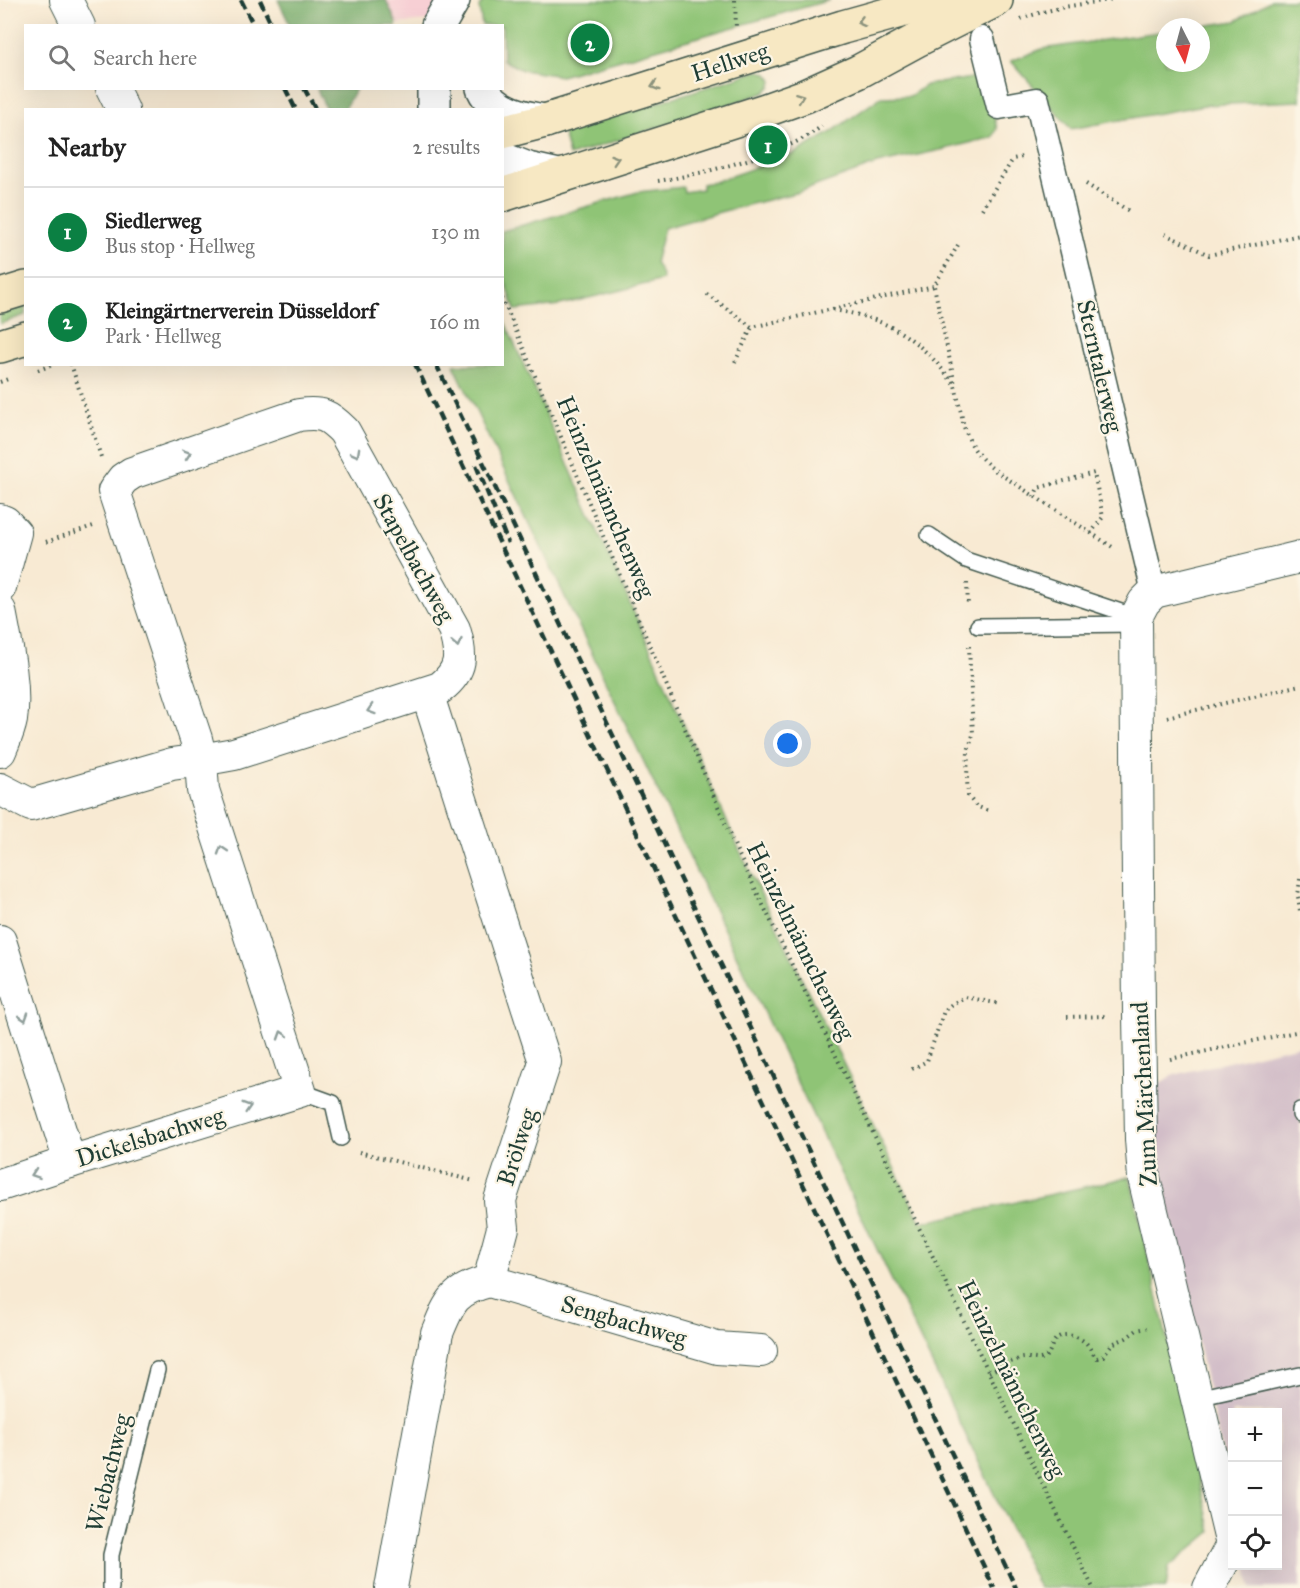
<!DOCTYPE html>
<meta charset="utf-8">
<style>
:root{--surface:#fff;--page:#f6f6f6;--text:#222;--muted:#767676;--line:#e0e0e0;--accent:#0b8043}
body{margin:0;font-family:"IM FELL Great Primer",serif;background:var(--page);color:var(--text)}
.controls{position:absolute;right:18px;bottom:18px;display:grid;overflow:hidden;border-radius:0px;box-shadow:0 6px 24px #0002}
.controls button{width:54px;height:54px;display:grid;place-items:center;padding:0;border:0;border-bottom:2px solid var(--line);background:var(--surface);color:var(--text);font:30px sans-serif}
.compass{position:absolute;left:1156px;top:18px;width:54px;height:54px;border-radius:50%;background:var(--surface);box-shadow:0 6px 24px #0002;rotate:174deg}
.you{position:absolute;left:788px;top:744px;width:21px;height:21px;margin:-15px;border:4px solid #fff;border-radius:50%;background:#1a73e8;box-shadow:0 0 0 9px #1a73e833}
.badge{display:grid;place-items:center;width:39px;height:39px;border-radius:50%;background:var(--accent);color:#fff;font-size:20px;font-weight:700}
.pin{position:absolute;translate:-50% -50%;border:3px solid #fff;box-shadow:0 2px 6px #0006}
.list{margin:0;padding:0;list-style:none}
h2{display:flex;justify-content:space-between;align-items:center;height:78px;margin:0;padding:0 24px;font-size:26px}
h2 small{font-size:20px;font-weight:400;color:var(--muted)}
.list li{display:grid;grid-template-columns:39px 1fr auto;gap:18px;align-items:center;box-sizing:border-box;height:90px;padding:0 24px;border-top:2px solid var(--line)}
.list b{display:block;font-size:22px;white-space:nowrap}
.list p{margin:0;font-size:20px;white-space:nowrap;color:var(--muted)}
.list em{font-size:20px;font-style:normal;color:var(--muted)}
.icon{flex:none;width:33px;height:33px;fill:none;stroke:currentColor;stroke-width:2;stroke-linecap:round;stroke-linejoin:round}
.map{position:relative;flex:none;width:1300px;height:1588px;overflow:hidden}
.search{position:absolute;background:var(--surface);box-shadow:0 6px 24px #0002;left:24px;top:24px;width:480px;height:66px;display:flex;align-items:center;gap:15px;box-sizing:border-box;padding:0 21px;border-radius:0px;color:var(--muted);font-size:22px}
.panel{position:absolute;background:var(--surface);box-shadow:0 6px 24px #0002;left:24px;top:108px;width:480px;height:258px;border-radius:0px}
.map>svg:first-child{display:block}
</style>
<div class="map">
<svg width="1300" height="1588" viewBox="0 0 1300 1588">
<rect width="100%" height="100%" fill="#fcf5e5"/>
<filter id="ink" filterUnits="userSpaceOnUse"><feTurbulence type="fractalNoise" baseFrequency=".0167" numOctaves="2"/><feDisplacementMap in="SourceGraphic" scale="12" xChannelSelector="R" yChannelSelector="G"/><feConvolveMatrix kernelMatrix="1 2 1 2 8 2 1 2 1" color-interpolation-filters="sRGB"/></filter>
<filter id="wash" filterUnits="userSpaceOnUse"><feTurbulence type="fractalNoise" baseFrequency=".008" numOctaves="4" result="noise"/><feDisplacementMap in="SourceGraphic" scale="24" xChannelSelector="R" yChannelSelector="G"/><feGaussianBlur stdDeviation="1.35" result="paint"/><feColorMatrix in="noise" values="0 0 0 0 0 0 0 0 0 0 0 0 0 0 0 0 0 1.4 0 .05"/><feComposite in="paint" operator="in"/></filter>
<g filter="url(#wash)">
<rect width="100%" height="100%" fill="#f8ead3"/>
<polygon fill="#f7cfd4" points="386,0 439,0 428,21 397,24"/>
<polygon fill="#d2bdc8" points="1300,1045 1300,1588 1251,1588 1247,1566 1278,1566 1278,1412 1232,1412 1232,1498 1158,1161 1156,1085 1174,1075"/>
<g fill="#8fc476" stroke="#578055" stroke-width="1.5">
<polygon points="484,0 830,0 561,76 522,70 503,60 502,26 482,25 479,7"/>
<polygon points="1271,0 1300,0 1300,101 1205,105 1071,129 1011,61 1042,49 1165,31 1165,63 1201,63 1201,27 1195,27 1236,21"/>
<path d="M758,71c7,0 11,3 14,10l-1,5 -7,7 -195,63 -6,-24z"/>
<polygon points="985,76 997,129 993,137 945,149 877,164 799,192 720,212 664,228 655,263 661,273 663,280 560,305 515,310 503,274 502,231 638,192 683,187 684,192 702,189 702,184 714,182 794,154 830,133 881,97 910,96 926,85"/>
<polygon points="25,306 25,315 0,324 0,314"/>
<polygon points="503,318 740,851 921,1223 1130,1177 1211,1532 1169,1567 1166,1588 1039,1588 454,365 502,364"/>
</g>
<g fill="#73aa67" stroke="#49744e" stroke-width="1.5">
<polygon points="278,0 386,0 397,24 396,26 290,25"/>
<polygon points="317,89 356,89 343,110 326,109"/>
</g>
</g>
<g filter="url(#ink)">
<g fill="none" stroke-linecap="round" stroke-linejoin="round">
<g stroke="#40574c" stroke-width="18">
<g id="service">
<polyline points="929,535 966,560 1136,617"/>
<polyline points="978,626 1136,624"/>
<polyline points="300,1091 333,1103 341,1138"/>
<polyline points="1300,1110 1300,1115"/>
<polyline points="1197,1398 1300,1375"/>
<polyline points="111,1588 111,1555 157,1370"/>
</g>
</g>
<g stroke="#40574c" stroke-width="27">
<polyline id="pedestrian" points="982,39 999,107 1037,100 1154,592"/>
</g>
<g stroke="#40574c" stroke-width="34">
<g id="minor">
<polyline points="66,0 79,26"/>
<polyline points="112,88 123,110"/>
<polyline points="0,520 5,522 15,533 0,587"/>
<path d="M0,611c6,32 16,76 11,109 -2,11 -7,21 -11,31"/>
<polyline points="427,693 545,1062 500,1200 503,1228 489,1281"/>
<path d="M0,789l31,16 141,-41 29,-4 33,-6 206,-66c23,-18 22,-33 14,-59l-110,-198c-16,-16 -22,-19 -45,-16l-167,58 -9,6 -9,12 82,248 5,21 2,30 97,301 -230,71 -70,23"/>
<polyline points="0,941 70,1162"/>
<path d="M391,1588l46,-255c13,-32 17,-43 52,-52l228,67 44,3"/>
<polyline points="1209,1588 1232,1545 1144,1178 1141,1139 1139,1015 1136,617 1144,602 1154,592 1300,557"/>
</g>
</g>
<g stroke="#40574c" stroke-width="36">
<g id="tertiary">
<polyline points="438,26 453,0"/>
<path d="M483,88c10,23 40,30 62,33"/>
<polyline points="434,110 434,88"/>
<polyline points="502,159 528,169 559,176"/>
</g>
</g>
<g stroke="#40574c" stroke-width="36">
<g id="secondary">
<polyline points="502,132 545,121 843,27 904,10 959,0"/>
<polyline points="502,195 763,111 805,96 858,72 917,40 996,0"/>
<polyline points="0,296 26,288"/>
<polyline points="0,346 26,338"/>
</g>
</g>
<g stroke="#40574c" stroke-width="4" stroke-dasharray="1.5 4.5" stroke-linecap="butt">
<polyline points="735,0 736,29"/>
<path d="M1021,19c29,-11 60,-15 90,-19"/>
<path d="M658,181c31,-5 61,-12 92,-22 28,-9 48,-15 72,-33"/>
<polyline points="1086,184 1129,211"/>
<polyline points="982,209 1013,159 1022,157"/>
<polyline points="1165,234 1209,255 1300,235"/>
<path d="M958,245l-24,41 30,141c8,22 15,31 33,45l117,76"/>
<polyline points="707,294 752,327 934,286"/>
<polyline points="502,298 737,851 1093,1588"/>
<path d="M833,310c56,8 87,29 120,73"/>
<polyline points="735,362 752,327"/>
<polyline points="71,364 101,457"/>
<polyline points="38,370 55,364"/>
<polyline points="0,382 11,378"/>
<polyline points="1034,497 1038,488 1094,473 1103,517 1091,533"/>
<polyline points="46,542 93,526"/>
<polyline points="967,583 968,606"/>
<polyline points="969,646 973,735 968,751 967,779 968,796 976,806 991,812"/>
<polyline points="1167,717 1300,685"/>
<polyline points="1300,879 1298,896 1300,911"/>
<polyline points="1067,1017 1109,1016"/>
<polyline points="1170,1059 1300,1031"/>
<polyline points="912,1069 927,1061 944,1011 952,1004 965,997 1000,1004"/>
<polyline points="359,1152 474,1181"/>
<path d="M989,1372c10,-4 25,-13 35,-14 7,-1 12,3 19,0 7,-3 7,-9 10,-15 7,-13 24,-8 33,0 5,5 6,11 11,15l6,-2 9,-12 14,-6 11,-8 10,-2"/>
</g>
<use href="#service" stroke="#fff" stroke-width="15"/>
<use href="#pedestrian" stroke="#fff" stroke-width="24"/>
<use href="#minor" stroke="#fff" stroke-width="32"/>
<use href="#tertiary" stroke="#fff" stroke-width="33"/>
<use href="#secondary" stroke="#f7e8c3" stroke-width="33"/>
<g stroke="#1f3d34" stroke-width="4.5" stroke-dasharray="9 4.5" stroke-linecap="butt">
<polyline points="241,0 254,26"/>
<polyline points="260,0 272,26"/>
<polyline points="285,88 296,110"/>
<polyline points="304,88 316,110"/>
<polyline points="415,364 994,1588"/>
<path d="M436,364c196,407 385,817 580,1224"/>
<polyline points="476,465 508,543"/>
</g>
</g>
<defs><path id="oneway-chevron" d="M-2-3.5L2.5 0L-2 3.5" fill="none" stroke-width="1.6" stroke-linecap="round" stroke-linejoin="round" transform="scale(1.5)"/></defs>
<g stroke="#8b927c">
<use href="#oneway-chevron" transform="translate(861 22) rotate(165)"/>
<use href="#oneway-chevron" transform="translate(655 86) rotate(162)"/>
<use href="#oneway-chevron" transform="translate(800 97) rotate(-21)"/>
<use href="#oneway-chevron" transform="translate(615 159) rotate(-18)"/>
</g>
<g stroke="#8f9e9a">
<use href="#oneway-chevron" transform="translate(356 453) rotate(61)"/>
<use href="#oneway-chevron" transform="translate(187 454) rotate(-19)"/>
<use href="#oneway-chevron" transform="translate(457 643) rotate(78)"/>
<use href="#oneway-chevron" transform="translate(371 710) rotate(162)"/>
<use href="#oneway-chevron" transform="translate(222 850) rotate(-108)"/>
<use href="#oneway-chevron" transform="translate(24 1017) rotate(72)"/>
<use href="#oneway-chevron" transform="translate(282 1035) rotate(-108)"/>
<use href="#oneway-chevron" transform="translate(247 1107) rotate(-17)"/>
<use href="#oneway-chevron" transform="translate(35 1174) rotate(161)"/>
</g>
</g>
<g text-anchor="middle" dominant-baseline="central" stroke-width="4.5" stroke-linejoin="round" paint-order="stroke">
<g font-size="24" fill="#1f3d34" stroke="#fcf5e5">
<text transform="translate(730 62) rotate(-18)">Hellweg</text>
<text transform="translate(1100 366) rotate(77)">Sterntalerweg</text>
<text transform="translate(606 497) rotate(67)">Heinzelmännchenweg</text>
<text transform="translate(414 558) rotate(61)">Stapelbachweg</text>
<text transform="translate(801 941) rotate(64)">Heinzelmännchenweg</text>
<text transform="translate(1144 1094) rotate(-93)">Zum Märchenland</text>
<text transform="translate(150 1137) rotate(-17)">Dickelsbachweg</text>
<text transform="translate(517 1147) rotate(-72)">Brölweg</text>
<text transform="translate(624 1321) rotate(16)">Sengbachweg</text>
<text transform="translate(1012 1379) rotate(64)">Heinzelmännchenweg</text>
<text transform="translate(108 1473) rotate(-76)">Wiebachweg</text>
</g>
</g>
</svg>
<div class="controls">
<button>+</button>
<button>−</button>
<button><svg class="icon" aria-label="locate" viewBox="0 0 24 24"><circle cx="12" cy="12" r="6"/><path d="M12 2v4M12 18v4M2 12h4M18 12h4"/></svg></button>
</div>
<svg class="compass" viewBox="-18 -18 36 36"><path d="M0-13l5 13h-10z" fill="#e53935"/><path d="M0 13l5-13h-10z" fill="#767676"/></svg>
<div class="you"></div>
<div class="pin badge" style="left:768px;top:145px">1</div>
<div class="pin badge" style="left:590px;top:43px">2</div>
<div class="search"><svg class="icon" aria-label="search" viewBox="0 0 24 24"><circle cx="10" cy="10" r="6"/><path d="M15 15l6 6"/></svg>Search here</div>
<section class="panel">
<h2>Nearby<small>2 results</small></h2>
<ul class="list">
<li><span class="badge">1</span><div><b>Siedlerweg</b><p>Bus stop · Hellweg</p></div><em>130 m</em></li>
<li><span class="badge">2</span><div><b>Kleingärtnerverein Düsseldorf</b><p>Park · Hellweg</p></div><em>160 m</em></li>
</ul>
</section>
</div>
